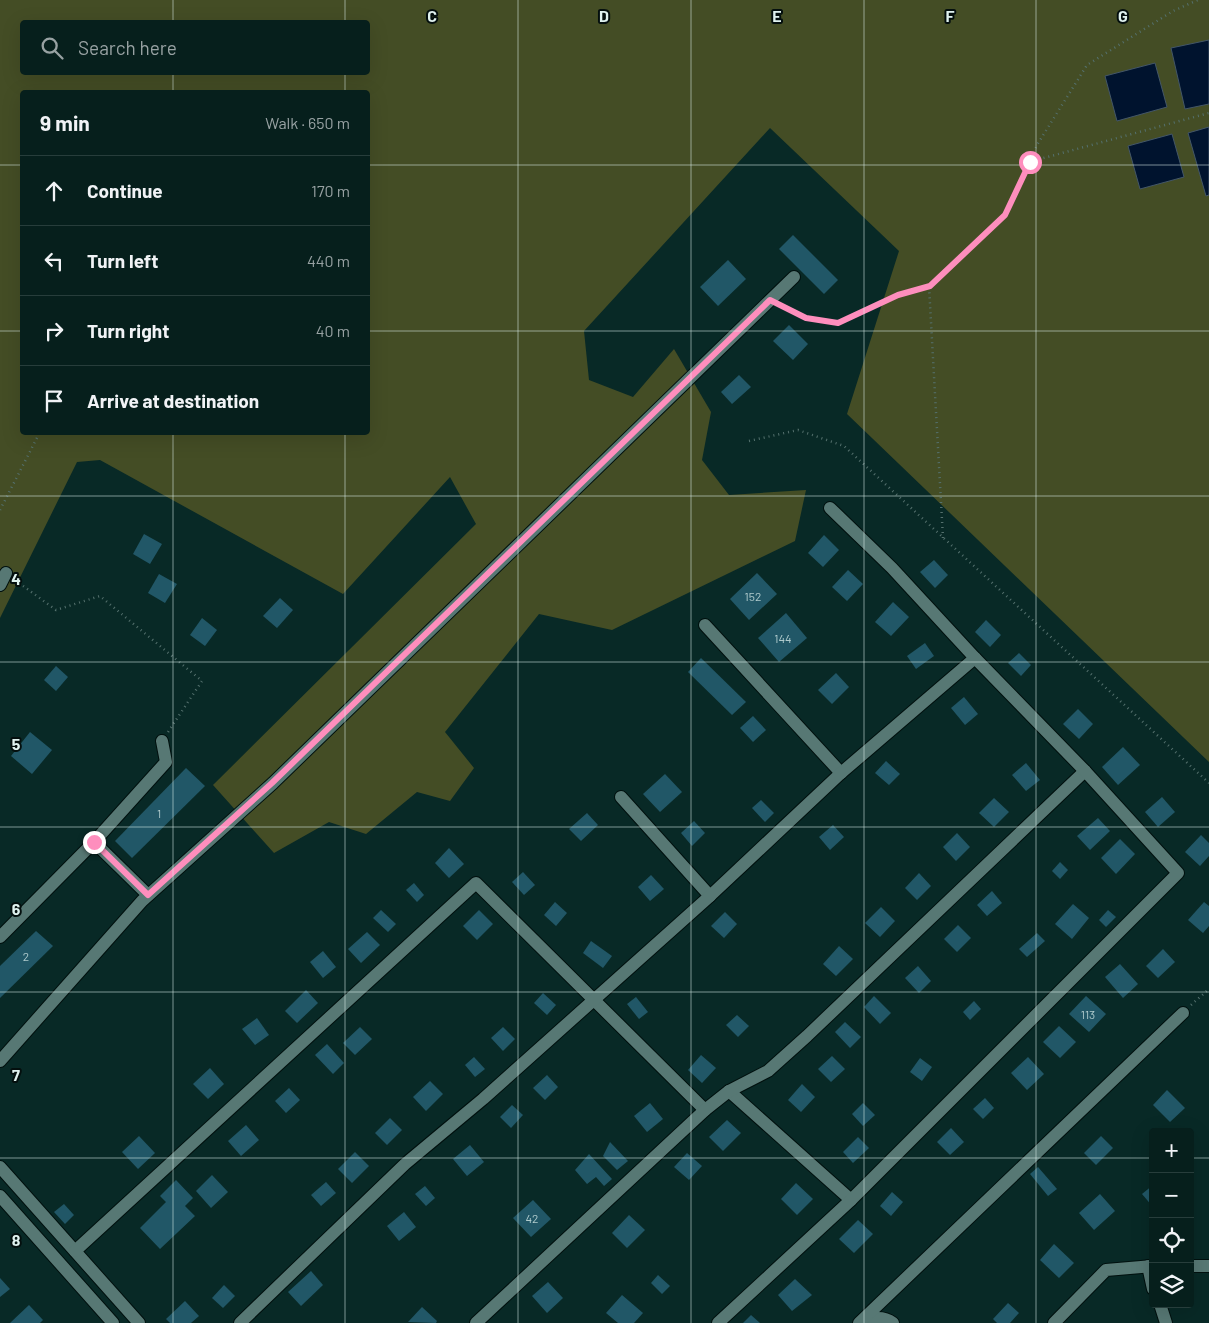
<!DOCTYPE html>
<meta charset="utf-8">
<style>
:root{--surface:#061f1c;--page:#0f2725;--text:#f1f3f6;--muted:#98a2a3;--line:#273d3b}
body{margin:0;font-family:Barlow,sans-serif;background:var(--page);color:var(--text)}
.controls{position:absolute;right:15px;bottom:15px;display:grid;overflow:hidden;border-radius:5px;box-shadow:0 5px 20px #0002}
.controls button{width:45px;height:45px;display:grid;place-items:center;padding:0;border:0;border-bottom:1px solid var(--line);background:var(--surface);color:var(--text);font:25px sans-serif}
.stop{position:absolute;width:15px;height:15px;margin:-11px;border:4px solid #fe8ebd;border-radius:50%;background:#fff}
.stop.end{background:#fe8ebd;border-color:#fff;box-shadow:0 1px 5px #0008}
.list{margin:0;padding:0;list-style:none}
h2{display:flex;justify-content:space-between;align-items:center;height:65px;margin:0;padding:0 20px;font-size:21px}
h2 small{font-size:16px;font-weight:400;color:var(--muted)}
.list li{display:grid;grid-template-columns:32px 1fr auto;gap:15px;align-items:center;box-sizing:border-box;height:70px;padding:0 20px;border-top:1px solid var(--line)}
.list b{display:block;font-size:19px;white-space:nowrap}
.list em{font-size:16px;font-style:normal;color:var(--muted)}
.icon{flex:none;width:28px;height:28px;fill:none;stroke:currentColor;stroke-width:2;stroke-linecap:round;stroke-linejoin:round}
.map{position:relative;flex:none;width:1209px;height:1323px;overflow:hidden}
.search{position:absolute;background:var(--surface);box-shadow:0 5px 20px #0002;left:20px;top:20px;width:350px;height:55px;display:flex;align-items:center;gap:12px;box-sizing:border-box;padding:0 18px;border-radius:5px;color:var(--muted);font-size:19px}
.panel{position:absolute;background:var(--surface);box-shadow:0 5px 20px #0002;left:20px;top:90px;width:350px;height:345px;border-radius:5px}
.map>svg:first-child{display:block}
</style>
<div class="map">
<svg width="1209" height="1323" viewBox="0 0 1209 1323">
<rect width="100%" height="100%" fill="#082926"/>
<path fill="#444d25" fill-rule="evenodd" d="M0,0h1209v762l-362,-348 52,-163 -129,-123 -186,203 5,49 44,17 41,-48 37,63 -9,48 27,35 77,-5 -11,51 -183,89 -73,-16 -94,118 29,36 -24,33 -33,-9 -51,42 -37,-12 -55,31 -61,-68 263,-261 -26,-47 -107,117 -243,-134 -23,2 -77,156zM22,22h346v50h-346zM22,92h346v340h-346z"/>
<g fill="#00132e" stroke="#435668">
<polygon points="1209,40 1209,104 1185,109 1171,48"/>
<polygon points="1155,63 1167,107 1117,121 1105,76"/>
<polygon points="1209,127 1209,195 1206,196 1188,133"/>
<polygon points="1172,134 1184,177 1140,189 1128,146"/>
</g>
<g fill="#215767">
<polygon points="793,235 838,280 824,294 779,249"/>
<polygon points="728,260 746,279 718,306 700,287"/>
<polygon points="789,325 808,344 793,360 773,341"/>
<polygon points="739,375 751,387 732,404 721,392"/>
<polygon points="144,534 162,544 150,564 133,554"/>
<polygon points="824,535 839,550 823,567 808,553"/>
<polygon points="934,560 948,575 935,588 920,572"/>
<polygon points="848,570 863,584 847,601 832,587"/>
<polygon points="757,573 777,594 749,620 730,599"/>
<polygon points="159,574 177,584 165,603 148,593"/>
<polygon points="280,598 293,610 277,628 263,616"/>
<polygon points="893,602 909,617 891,636 875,622"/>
<polygon points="786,613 807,638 779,662 758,638"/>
<polygon points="202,618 217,630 205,646 190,635"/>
<polygon points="986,620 1001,635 990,647 975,632"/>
<polygon points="925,643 934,656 916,669 907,656"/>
<polygon points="1019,653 1031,665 1021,676 1008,663"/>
<polygon points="701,658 746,702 732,715 688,672"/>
<polygon points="56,666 68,677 56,691 44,680"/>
<polygon points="836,673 849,687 832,704 818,690"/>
<polygon points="964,697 978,714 965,725 951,708"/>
<polygon points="1078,709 1093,724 1079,739 1063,724"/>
<polygon points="753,716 766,730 753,742 740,728"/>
<polygon points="30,732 52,750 32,774 11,756"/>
<polygon points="1123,747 1140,765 1118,785 1102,767"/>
<polygon points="886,761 900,774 889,785 875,773"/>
<polygon points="1026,763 1040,780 1026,791 1012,775"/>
<polygon points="186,768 205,786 132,858 115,841"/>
<polygon points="665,774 682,792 660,812 643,794"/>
<polygon points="1162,797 1175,812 1158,827 1145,812"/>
<polygon points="994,798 1009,812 994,827 979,813"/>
<polygon points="761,800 774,813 765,822 752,808"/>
<polygon points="587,813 598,825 581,841 569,829"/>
<polygon points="1098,818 1110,831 1090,850 1077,836"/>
<polygon points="694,821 705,833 692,846 681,833"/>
<polygon points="833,825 844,837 830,850 819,837"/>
<polygon points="957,833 970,847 956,861 943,847"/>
<polygon points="1201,835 1209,843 1209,856 1200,866 1185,852"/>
<polygon points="1120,839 1135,854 1116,874 1101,858"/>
<polygon points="449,848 464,864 449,878 435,863"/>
<polygon points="1060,862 1068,870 1060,879 1052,871"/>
<polygon points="523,872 535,885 524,895 512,882"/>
<polygon points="919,873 931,886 917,900 905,888"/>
<polygon points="651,875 664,889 650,901 638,887"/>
<polygon points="414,883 424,895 417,902 406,890"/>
<polygon points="992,891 1002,903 987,916 977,905"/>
<polygon points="555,902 567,913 556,926 544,915"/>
<polygon points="1204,902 1209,906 1209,926 1203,933 1188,920"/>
<polygon points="1073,904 1089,918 1072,939 1055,924"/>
<polygon points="881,907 895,921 880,937 865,923"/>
<polygon points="381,910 396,924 388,932 373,918"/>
<polygon points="479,910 493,924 477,940 463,926"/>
<polygon points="1108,910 1116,917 1106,927 1099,920"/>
<polygon points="725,912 737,924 724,938 711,926"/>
<polygon points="958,925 971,938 957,952 944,939"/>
<polygon points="36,931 53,946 0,998 0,966"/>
<polygon points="367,932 380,945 361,963 348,949"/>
<polygon points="1037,933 1045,941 1027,957 1019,949"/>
<polygon points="591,941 612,956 603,968 583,953"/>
<polygon points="839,946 853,959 836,976 823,964"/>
<polygon points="1163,949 1175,962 1158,978 1146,966"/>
<polygon points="323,951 336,967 323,978 310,962"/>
<polygon points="1120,964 1138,984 1123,998 1105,977"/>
<polygon points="918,966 931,981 919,993 905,978"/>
<polygon points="306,990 318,1003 297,1023 285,1011"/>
<polygon points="543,993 556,1005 547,1015 534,1003"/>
<polygon points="874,996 891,1013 880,1024 864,1007"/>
<polygon points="1086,996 1106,1014 1089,1032 1069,1014"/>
<polygon points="636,997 648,1012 639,1019 627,1004"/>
<polygon points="974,1001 981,1009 970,1020 963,1012"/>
<polygon points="737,1015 749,1026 738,1037 726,1025"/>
<polygon points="257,1018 269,1035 255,1045 242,1029"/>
<polygon points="845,1022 861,1037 850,1048 835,1032"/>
<polygon points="1059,1026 1076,1042 1060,1058 1043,1042"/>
<polygon points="360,1027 372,1039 355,1055 343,1043"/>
<polygon points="503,1027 515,1039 503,1051 491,1038"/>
<polygon points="327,1044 344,1063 333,1074 315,1055"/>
<polygon points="701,1055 716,1068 702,1083 688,1070"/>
<polygon points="832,1056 845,1069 831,1082 818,1069"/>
<polygon points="474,1057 485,1069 475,1077 465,1065"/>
<polygon points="1028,1057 1044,1074 1027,1090 1011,1073"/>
<polygon points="920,1058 932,1067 922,1081 910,1072"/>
<polygon points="210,1068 224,1084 208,1099 193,1084"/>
<polygon points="547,1075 558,1087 545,1100 533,1088"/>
<polygon points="430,1081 443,1094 426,1111 413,1097"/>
<polygon points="802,1084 815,1097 801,1112 788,1100"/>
<polygon points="289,1088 300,1100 286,1113 275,1101"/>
<polygon points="1167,1090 1185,1108 1170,1122 1153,1105"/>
<polygon points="985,1098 994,1108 983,1119 973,1109"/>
<polygon points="650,1103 663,1119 647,1132 634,1116"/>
<polygon points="863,1103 875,1115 863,1126 852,1114"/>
<polygon points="512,1105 523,1115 511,1128 500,1117"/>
<polygon points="390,1118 402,1130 387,1145 375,1133"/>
<polygon points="727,1120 741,1133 723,1151 709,1137"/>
<polygon points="246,1125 259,1140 241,1156 228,1141"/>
<polygon points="951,1128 964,1142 950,1155 937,1142"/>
<polygon points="139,1136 155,1153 138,1169 122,1152"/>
<polygon points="1101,1136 1113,1148 1096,1165 1084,1153"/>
<polygon points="858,1137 869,1148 853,1163 843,1152"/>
<polygon points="610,1142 628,1161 617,1170 603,1156"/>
<polygon points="470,1145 484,1162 467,1176 453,1159"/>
<polygon points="355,1152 369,1166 352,1183 338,1169"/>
<polygon points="687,1153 702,1166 689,1180 674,1167"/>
<polygon points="589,1154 612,1179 604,1186 596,1177 587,1184 575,1170"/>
<polygon points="1038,1167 1057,1189 1048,1196 1030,1174"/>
<polygon points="212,1175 228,1192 211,1208 196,1191"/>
<polygon points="176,1180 193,1198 185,1206 195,1216 160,1249 140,1228 166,1202 160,1196"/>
<polygon points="326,1182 336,1193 321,1206 311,1195"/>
<polygon points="796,1183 813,1199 797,1215 781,1199"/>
<polygon points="1153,1185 1153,1207 1142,1194"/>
<polygon points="425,1186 435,1198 426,1206 415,1194"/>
<polygon points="892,1192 903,1202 891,1216 880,1206"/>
<polygon points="1100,1194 1115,1211 1094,1230 1079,1213"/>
<polygon points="533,1200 551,1219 531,1237 513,1218"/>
<polygon points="64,1204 74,1215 65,1224 54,1212"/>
<polygon points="404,1212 416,1227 399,1241 387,1226"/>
<polygon points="629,1215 645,1230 627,1248 612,1233"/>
<polygon points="858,1220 873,1234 854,1253 839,1239"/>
<polygon points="1054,1244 1074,1263 1059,1278 1040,1260"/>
<polygon points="311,1271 323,1285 301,1306 288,1292"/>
<polygon points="658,1275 670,1286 662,1294 651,1283"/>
<polygon points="0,1278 10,1289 0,1297"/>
<polygon points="795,1279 812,1295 792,1311 778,1295"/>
<polygon points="548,1282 563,1298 547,1313 532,1296"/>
<polygon points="224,1285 235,1296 223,1308 212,1298"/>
<polygon points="622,1295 643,1313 634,1323 618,1323 606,1313"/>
<polygon points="185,1301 199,1316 191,1323 170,1323 166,1319"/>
<polygon points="1008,1303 1019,1313 1010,1323 997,1323 993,1319"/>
<polygon points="29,1305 43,1320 40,1323 10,1323"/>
<polygon points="422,1307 437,1321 436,1323 408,1322"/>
<polygon points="751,1315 760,1323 743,1323"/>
</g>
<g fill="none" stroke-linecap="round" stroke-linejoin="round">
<g stroke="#00100e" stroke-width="14">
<g id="minor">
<polyline points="0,585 6,573"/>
<polyline points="705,625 841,773"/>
<polyline points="621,797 710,896"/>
<polyline points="94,842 148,895"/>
<polyline points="0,937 94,842 166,762 162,741"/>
<polyline points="0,1061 142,901 273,783 794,277"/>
<polyline points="729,1091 851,1200"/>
<polyline points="0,1167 139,1323"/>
<polyline points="0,1196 113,1323"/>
<polyline points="75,1251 476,883 705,1110"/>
<polyline points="1148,1266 1153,1289"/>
<polyline points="1190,1266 1209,1266"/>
<polyline points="1160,1304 1166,1323"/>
<path d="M862,1322c11,-5 21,-6 31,1"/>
<polyline points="240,1323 405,1164 483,1099 710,896 841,773 975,658"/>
<polyline points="476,1323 705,1110 729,1091 768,1071 807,1036 1085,771"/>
<polyline points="718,1323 851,1200 1178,873 1085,771 975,658 892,568 830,508"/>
<polyline points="859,1323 1183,1013"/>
<polyline points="1054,1323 1106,1270 1153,1266"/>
</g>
</g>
<g stroke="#55716e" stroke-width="2.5" stroke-dasharray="1 4" stroke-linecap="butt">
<polyline points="1029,162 1209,113"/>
<polyline points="781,305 806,318 838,323 898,295 929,286"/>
<polyline points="749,441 798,430 844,446 1209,783"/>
<polyline points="0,510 40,432"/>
<polyline points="943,538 929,286 1005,215 1037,145 1087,65 1173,11 1198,0"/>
<polyline points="15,580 56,610 100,596 202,681 168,732"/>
<polyline points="1191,1005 1209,989"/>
</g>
<use href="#minor" stroke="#577874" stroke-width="12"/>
</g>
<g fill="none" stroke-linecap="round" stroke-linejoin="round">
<polyline stroke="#fe8ebd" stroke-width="6" points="94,842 148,895 272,783 770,300 806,318 838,323 898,295 930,286 1005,215 1030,162"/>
</g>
<path fill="none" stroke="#e0f2ef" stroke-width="1" stroke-opacity="0.55" d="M173,0v22M345,0v22M518,0v1323M691,0v1323M864,0v1323M1036,0v1323M173,72v20M345,72v20M0,165h22M368,165h841M0,331h22M368,331h841M173,432v891M345,432v891M0,496h1209M0,662h1209M0,827h1209M0,992h1209M0,1158h1153M1190,1158h19"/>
<g text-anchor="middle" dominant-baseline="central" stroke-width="4" stroke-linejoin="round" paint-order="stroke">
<g font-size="12" fill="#b0cbcd">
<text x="753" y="596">152</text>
<text x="783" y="638">144</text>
<text x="159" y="813">1</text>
<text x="26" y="956">2</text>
<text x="1088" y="1014">113</text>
<text x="532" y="1218">42</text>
</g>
</g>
<g font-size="16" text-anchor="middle" font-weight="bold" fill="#e0f2ef" stroke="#040f0e" stroke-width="4" stroke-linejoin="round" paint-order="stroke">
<text x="432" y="22">C</text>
<text x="604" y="22">D</text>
<text x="777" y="22">E</text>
<text x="950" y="22">F</text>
<text x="1123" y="22">G</text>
<text x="16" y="585">4</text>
<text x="16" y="750">5</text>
<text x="16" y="915">6</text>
<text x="16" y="1081">7</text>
<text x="16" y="1246">8</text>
</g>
</svg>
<div class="controls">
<button>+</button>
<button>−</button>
<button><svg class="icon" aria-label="locate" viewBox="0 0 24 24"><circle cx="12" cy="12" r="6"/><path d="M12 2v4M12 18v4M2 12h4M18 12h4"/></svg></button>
<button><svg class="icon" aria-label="layers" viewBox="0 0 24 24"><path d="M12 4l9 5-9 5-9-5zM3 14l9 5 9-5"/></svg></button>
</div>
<div class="stop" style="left:1030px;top:162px"></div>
<div class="stop end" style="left:94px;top:842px"></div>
<div class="search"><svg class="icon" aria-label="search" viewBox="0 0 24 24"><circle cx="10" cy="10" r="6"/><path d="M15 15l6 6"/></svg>Search here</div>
<section class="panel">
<h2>9 min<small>Walk · 650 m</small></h2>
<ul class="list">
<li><svg class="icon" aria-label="ahead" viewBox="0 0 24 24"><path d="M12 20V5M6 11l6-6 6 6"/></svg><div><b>Continue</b></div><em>170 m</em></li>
<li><svg class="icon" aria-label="left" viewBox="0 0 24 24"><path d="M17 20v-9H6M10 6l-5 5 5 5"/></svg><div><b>Turn left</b></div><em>440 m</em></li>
<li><svg class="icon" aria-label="right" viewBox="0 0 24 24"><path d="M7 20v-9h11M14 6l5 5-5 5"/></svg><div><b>Turn right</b></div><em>40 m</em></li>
<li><svg class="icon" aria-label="arrive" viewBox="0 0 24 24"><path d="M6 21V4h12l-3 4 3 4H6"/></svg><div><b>Arrive at destination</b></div></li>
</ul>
</section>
</div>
